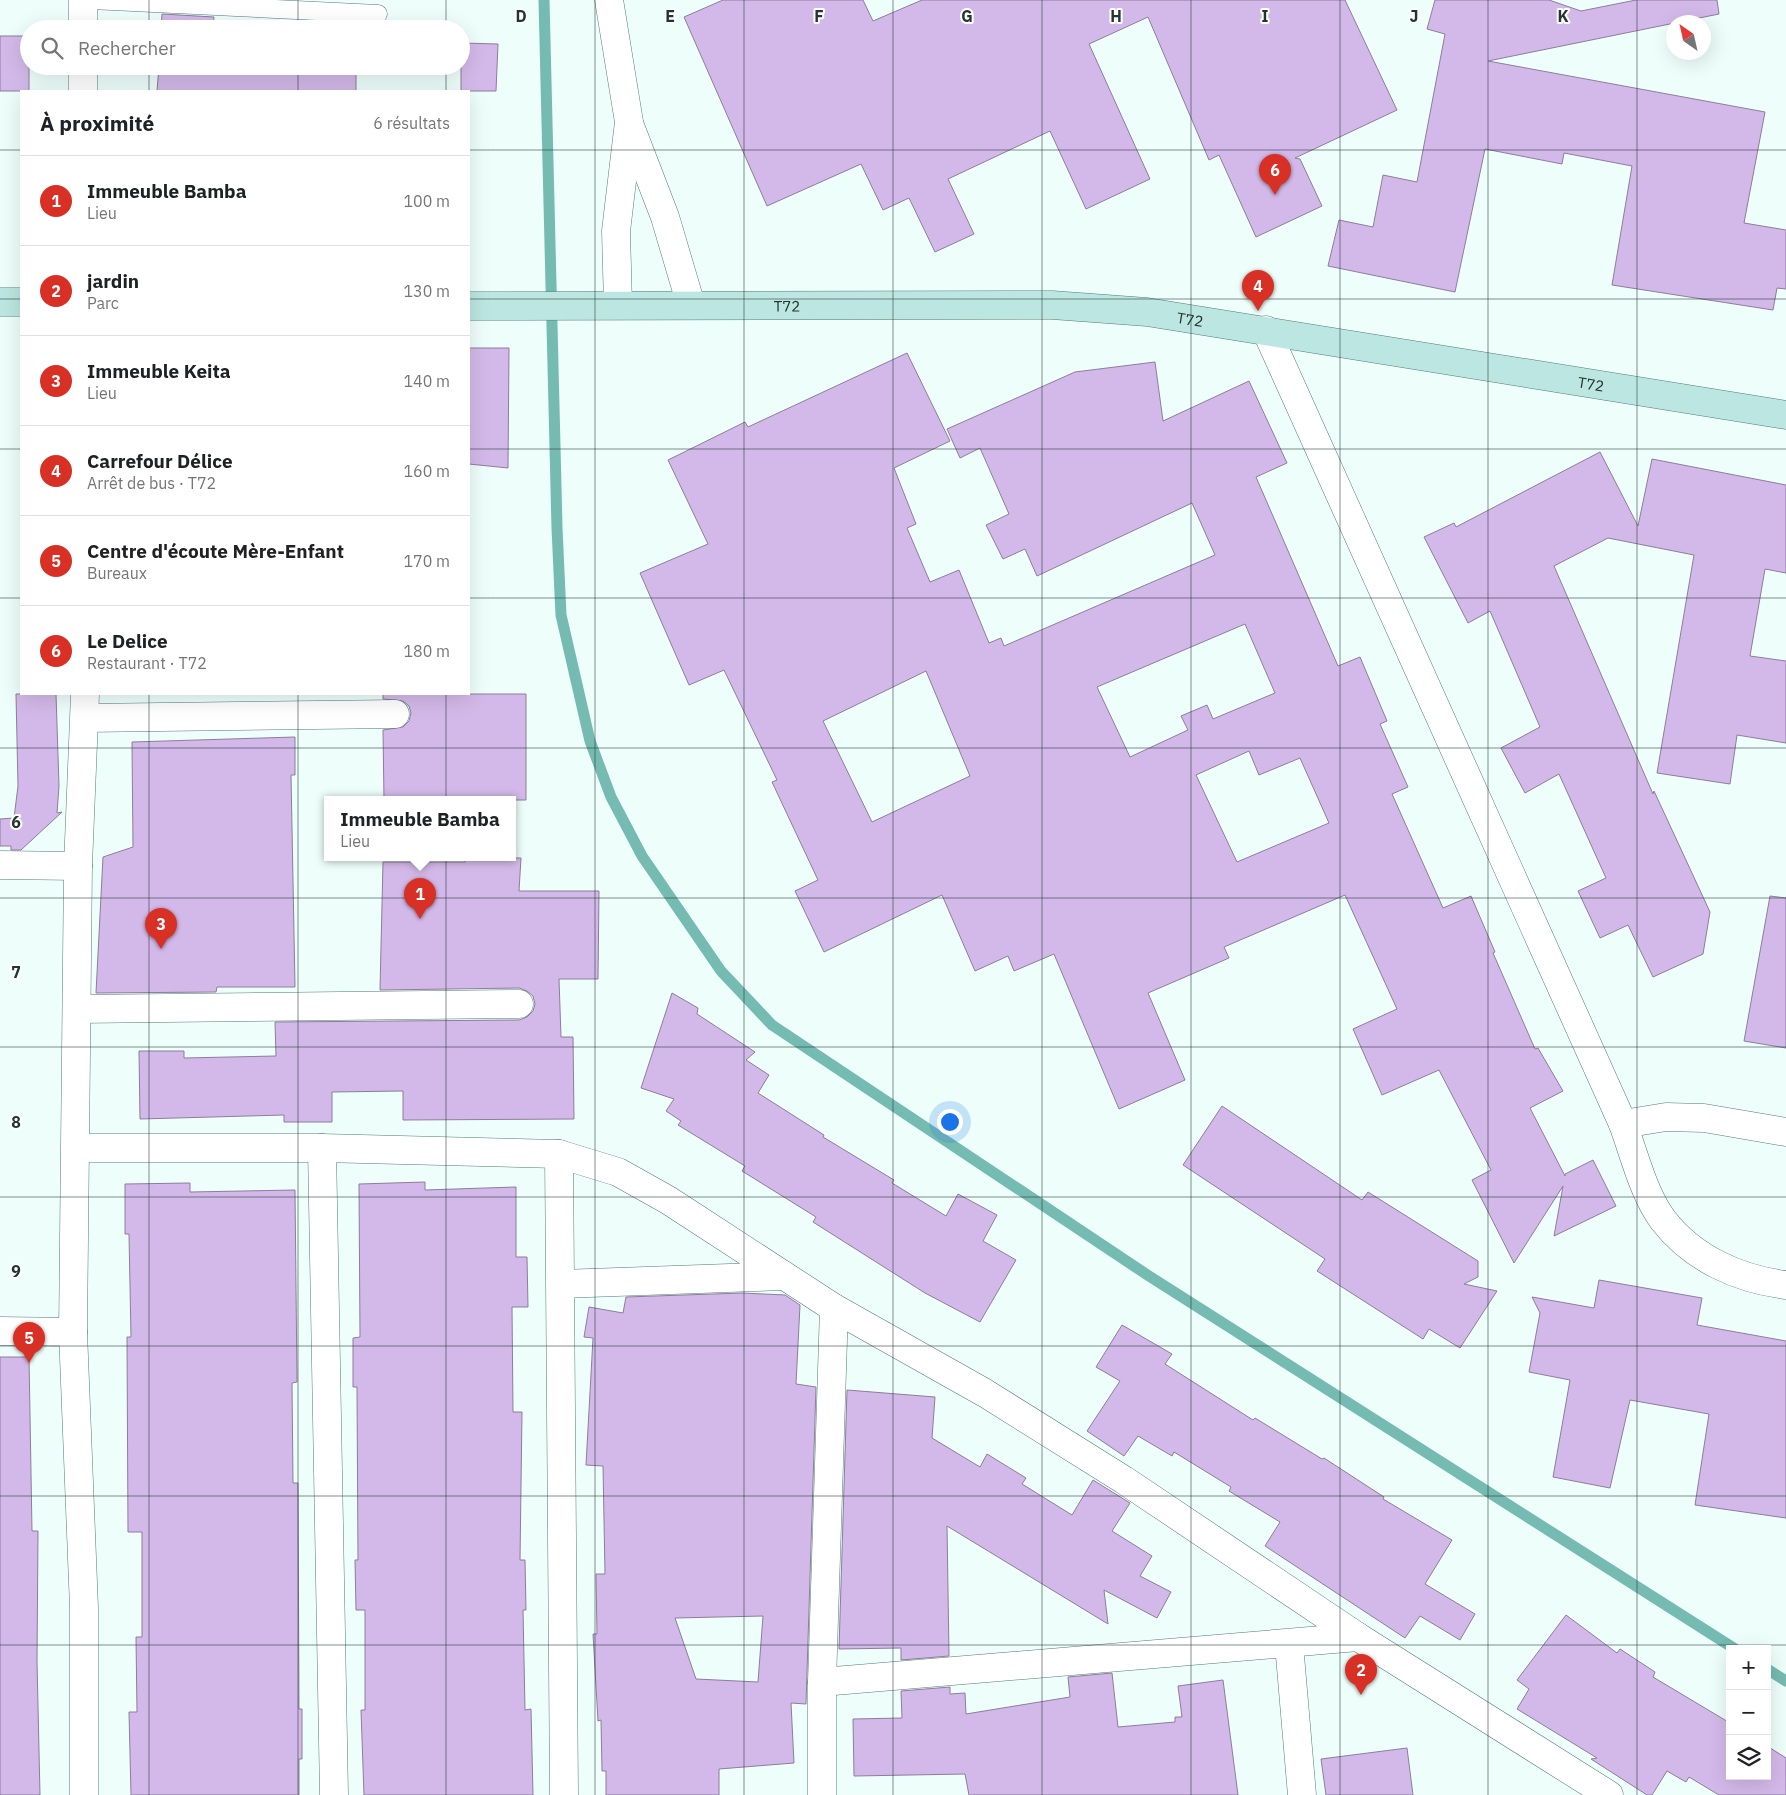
<!DOCTYPE html>
<html lang="fr">
<meta charset="utf-8">
<style>
:root{--surface:#fff;--page:#f2f2f2;--text:#202124;--muted:#757577;--line:#e0e0e0;--accent:#d93025}
body{margin:0;font-family:"IBM Plex Sans",sans-serif;background:var(--page);color:var(--text)}
.controls{position:absolute;right:15px;bottom:15px;display:grid;overflow:hidden;border-radius:0px;box-shadow:0 5px 20px #0002}
.controls button{width:45px;height:45px;display:grid;place-items:center;padding:0;border:0;border-bottom:1px solid var(--line);background:var(--surface);color:var(--text);font:25px sans-serif}
.compass{position:absolute;left:1666px;top:15px;width:45px;height:45px;border-radius:50%;background:var(--surface);box-shadow:0 5px 20px #0002;rotate:326deg}
.you{position:absolute;left:949px;top:1121px;width:18px;height:18px;margin:-12px;border:4px solid #fff;border-radius:50%;background:#1a73e8;box-shadow:0 0 0 8px #1a73e833}
.badge{display:grid;place-items:center;width:32px;height:32px;border-radius:50%;background:var(--accent);color:#fff;font-size:16px;font-weight:700}
.pin{position:absolute;translate:-50% -41px;filter:drop-shadow(0 1px 2px #0008)}
.pin::after{content:'';position:absolute;top:26px;width:18px;height:15px;background:inherit;clip-path:polygon(0 0,100% 0,50% 100%)}
.popup{position:absolute;left:324px;top:796px;width:192px;height:65px;box-sizing:border-box;display:grid;place-content:center;border-radius:0px;background:var(--surface);filter:drop-shadow(0 1px 4px #0005);font-size:16px;white-space:nowrap;color:var(--muted)}
.popup b{font-size:19px;color:var(--text)}
.popup::after{content:'';position:absolute;left:50%;top:100%;margin-left:-10px;border:10px solid transparent;border-top-color:var(--surface)}
.list{margin:0;padding:0;list-style:none}
h2{display:flex;justify-content:space-between;align-items:center;height:65px;margin:0;padding:0 20px;font-size:21px}
h2 small{font-size:16px;font-weight:400;color:var(--muted)}
.list li{display:grid;grid-template-columns:32px 1fr auto;gap:15px;align-items:center;box-sizing:border-box;height:90px;padding:0 20px;border-top:1px solid var(--line)}
.list b{display:block;font-size:19px;white-space:nowrap}
.list p{margin:0;font-size:16px;white-space:nowrap;color:var(--muted)}
.list em{font-size:16px;font-style:normal;color:var(--muted)}
.icon{flex:none;width:28px;height:28px;fill:none;stroke:currentColor;stroke-width:2;stroke-linecap:round;stroke-linejoin:round}
.map{position:relative;flex:none;width:1786px;height:1795px;overflow:hidden}
.search{position:absolute;background:var(--surface);box-shadow:0 5px 20px #0002;left:20px;top:20px;width:450px;height:55px;display:flex;align-items:center;gap:12px;box-sizing:border-box;padding:0 18px;border-radius:28px;color:var(--muted);font-size:19px}
.panel{position:absolute;background:var(--surface);box-shadow:0 5px 20px #0002;left:20px;top:90px;width:450px;height:605px;border-radius:0px}
.map>svg:first-child{display:block}
</style>
<div class="map">
<svg width="1786" height="1795" viewBox="0 0 1786 1795">
<rect width="100%" height="100%" fill="#edfefb"/>
<g fill="none" stroke-linecap="round" stroke-linejoin="round">
<g stroke="#75bbb1" stroke-width="11">
<polyline points="544,0 557,528 561,615 590,741 611,797 642,856 721,971 772,1025 1149,1276 1735,1649"/>
<polyline points="1767,1669 1786,1681"/>
</g>
</g>
<g fill="#d3b9e9" stroke="#8d7d9a" fill-rule="evenodd">
<polygon points="723,0 863,0 873,21 922,0 1345,0 1397,110 1295,158 1300,159 1322,206 1256,237 1219,155 1209,160 1148,17 1089,44 1150,179 1086,209 1050,131 948,179 974,234 935,252 909,198 883,210 861,164 767,206 684,17"/>
<polygon points="1435,0 1549,0 1581,11 1636,0 1717,0 1719,14 1488,61 1765,112 1744,223 1786,230 1786,289 1777,288 1773,310 1612,285 1632,166 1564,153 1562,164 1485,149 1455,292 1328,266 1339,220 1373,227 1383,175 1417,182 1445,34 1427,29"/>
<polygon points="162,14 214,17 213,27 246,29 161,29"/>
<rect x="0" y="36" width="29" height="55"/>
<polygon points="461,43 498,44 496,91 461,91"/>
<polygon points="159,66 356,66 356,91 157,91"/>
<polygon points="469,348 509,348 508,468 469,464"/>
<path d="M907,353l43,88 -56,27 22,56 -9,4 23,54 29,-12 30,73 12,-5 3,8 211,-91 -23,-52 -155,73 -12,-27 -22,10 -17,-34 23,-11 -29,-66 -20,10 -13,-29 128,-57 80,-10 8,59 86,-40 38,82 -31,14 82,189 22,-9 27,64 -7,3 28,63 -16,7 51,114 28,-12 24,56 -2,1 42,96 3,-1 25,43 -33,17 35,68v-2l28,-14 23,46 -62,30 9,-50 -49,77 -42,-83 19,-10 -52,-100 -57,25 -29,-66 44,-20 -52,-114 -121,52 5,11 -81,35 37,87 -66,29 -65,-155 -40,17 -6,-15 -33,15 -33,-76 -118,57 -29,-61 23,-11 -46,-98 5,-2 -53,-110 -35,15 -49,-112 68,-29 -40,-84 77,-38 3,5zM1245,624l30,69 -62,26 -6,-14 -26,11 7,14 -58,27 -33,-70zM926,671l44,105 -98,46 -49,-101zM1249,751l10,24 41,-17 29,65 -92,39 -41,-87z"/>
<polygon points="1600,452 1638,526 1652,459 1786,485 1786,573 1765,569 1750,656 1786,661 1786,743 1737,735 1730,784 1657,773 1694,555 1608,538 1554,566 1653,794 1654,791 1710,912 1703,954 1653,977 1628,925 1600,938 1578,891 1606,878 1559,774 1525,793 1501,748 1540,727 1490,611 1468,623 1424,537 1454,523 1456,527"/>
<polygon points="16,694 56,694 59,786 57,813 62,812 21,850 11,850 11,846 0,846 0,819 14,818 18,786"/>
<polygon points="383,694 526,694 526,800 384,800 383,730 403,727 409,721 411,713 409,706 403,701 383,699"/>
<polygon points="295,737 295,775 291,775 295,987 217,987 216,992 96,993 103,857 133,847 132,742"/>
<polygon points="465,858 521,858 519,891 599,891 598,979 559,979 561,1037 573,1037 574,1119 403,1120 403,1091 332,1092 332,1122 284,1122 284,1115 140,1119 139,1051 184,1051 184,1058 276,1056 275,1022 519,1020 527,1017 533,1011 535,1004 533,996 527,991 519,988 380,990 383,862 465,862"/>
<polygon points="1770,896 1786,898 1786,1048 1744,1041"/>
<polygon points="672,993 698,1008 697,1014 755,1052 746,1060 769,1075 758,1093 824,1135 823,1137 894,1180 892,1183 946,1216 958,1194 997,1215 983,1241 1016,1260 980,1322 925,1293 813,1222 816,1217 742,1171 745,1166 678,1125 681,1121 666,1111 674,1099 641,1088"/>
<polygon points="1222,1106 1362,1200 1368,1192 1478,1261 1478,1277 1464,1284 1497,1291 1460,1348 1429,1329 1423,1339 1317,1271 1325,1259 1183,1165"/>
<polygon points="425,1182 425,1190 516,1187 516,1257 527,1257 528,1307 512,1307 513,1412 522,1412 520,1560 525,1560 526,1610 523,1610 525,1710 531,1709 533,1795 364,1795 361,1710 365,1710 365,1610 356,1610 355,1560 358,1560 357,1387 353,1387 353,1338 360,1337 359,1184"/>
<polygon points="190,1183 190,1192 295,1190 297,1382 292,1383 293,1483 298,1483 299,1709 302,1709 302,1759 299,1759 299,1795 131,1795 129,1712 137,1712 136,1637 142,1637 142,1532 128,1532 127,1337 131,1337 129,1234 125,1234 125,1184"/>
<polygon points="1599,1280 1702,1298 1697,1325 1786,1341 1786,1518 1695,1505 1709,1414 1630,1400 1610,1488 1553,1477 1570,1380 1529,1372 1540,1313 1532,1297 1594,1308"/>
<path d="M742,1293l43,2 15,10 -4,79 20,3 -10,317 -15,-1 3,60 -75,6v26h-113v-24h-4l-1,-51 -3,1 -5,-87h4l-1,-60h9l-2,-108 -17,-1 7,-127 -9,-1 5,-30 34,6 3,-16zM763,1616l-5,66 -62,-3 -21,-61z"/>
<polygon points="1122,1325 1172,1354 1165,1364 1253,1420 1255,1418 1322,1459 1324,1458 1384,1497 1383,1499 1452,1540 1425,1584 1475,1614 1460,1640 1420,1616 1405,1638 1265,1546 1280,1522 1229,1491 1231,1487 1174,1452 1172,1456 1138,1436 1124,1456 1087,1431 1120,1381 1096,1367"/>
<polygon points="0,1357 29,1357 32,1531 38,1531 37,1661 40,1795 0,1795"/>
<polygon points="847,1390 935,1397 932,1438 980,1467 987,1454 1026,1478 1022,1484 1072,1515 1093,1480 1130,1503 1112,1531 1152,1556 1140,1576 1171,1592 1157,1618 1104,1590 1108,1624 947,1526 949,1656 901,1660 901,1648 839,1649"/>
<polygon points="1566,1615 1617,1653 1620,1649 1655,1672 1653,1677 1730,1723 1730,1776 1767,1776 1767,1746 1786,1758 1786,1795 1719,1795 1689,1777 1686,1782 1667,1771 1652,1795 1647,1795 1591,1759 1597,1758 1517,1709 1529,1689 1517,1680"/>
<polygon points="1112,1673 1118,1727 1175,1722 1175,1717 1182,1717 1178,1686 1223,1680 1238,1795 969,1795 965,1774 854,1776 853,1719 902,1718 901,1691 950,1687 950,1694 965,1693 966,1714 1070,1697 1068,1677"/>
<polygon points="1407,1748 1413,1795 1326,1795 1321,1759"/>
</g>
<g fill="none" stroke-linecap="round" stroke-linejoin="round">
<g stroke="#547c76" stroke-width="19">
<polyline id="lane" points="91,0 378,14"/>
</g>
<g stroke="#547c76" stroke-width="29">
<g id="street">
<polyline points="83,0 83,29"/>
<polyline points="609,0 629,122 616,231 618,305"/>
<polyline points="83,66 83,91"/>
<polyline points="630,126 665,217 691,305"/>
<path d="M1266,330l357,794c11,30 21,71 40,96 30,39 76,59 123,65"/>
<polyline points="85,718 395,714"/>
<polyline points="0,865 78,866"/>
<polyline points="77,1009 519,1004"/>
<polyline points="1623,1124 1666,1117 1704,1118 1786,1132"/>
<polyline points="76,1148 322,1148 559,1154 618,1172 668,1200 834,1308 985,1393 1124,1480 1358,1637 1609,1795"/>
<polyline points="322,1148 334,1795"/>
<polyline points="559,1154 564,1795"/>
<polyline points="561,1284 784,1276"/>
<polyline points="0,1331 73,1332"/>
<polyline points="1289,1644 1302,1795"/>
<polyline points="822,1682 1358,1637"/>
<polyline points="84,1795 84,1608 73,1332 78,866 85,694"/>
<polyline points="822,1795 822,1682 834,1308"/>
</g>
</g>
<g stroke="#547c76" stroke-width="29">
<g id="secondary">
<polyline points="0,302 21,302"/>
<path id="s1" d="M469,306l583,-1 95,7 639,103"/>
</g>
</g>
<use href="#lane" stroke="#fff" stroke-width="18"/>
<use href="#street" stroke="#fff" stroke-width="28"/>
<use href="#secondary" stroke="#bce6e1" stroke-width="28"/>
</g>
<path fill="none" stroke="#233431" stroke-width="1" stroke-opacity="0.55" d="M149,0v29M298,0v29M446,0v29M595,0v1795M744,0v1795M893,0v1795M1042,0v1795M1191,0v1795M1340,0v1795M1488,0v1795M1637,0v1795M149,66v25M298,66v25M446,66v25M0,150h21M469,150h1317M0,299h21M469,299h1317M0,449h21M469,449h1317M0,598h21M469,598h1317M149,694v1101M298,694v1101M446,694v1101M0,748h1786M0,898h1786M0,1047h1786M0,1197h1786M0,1346h1786M0,1496h1786M0,1645h1786"/>
<g text-anchor="middle" dominant-baseline="central" stroke-width="4" stroke-linejoin="round" paint-order="stroke">
<g font-size="15" fill="#233431" stroke="#fff">
<text stroke="none"><textPath href="#s1" startOffset="318">T72</textPath></text>
<text stroke="none"><textPath href="#s1" startOffset="722">T72</textPath></text>
<text stroke="none"><textPath href="#s1" startOffset="1128">T72</textPath></text>
</g>
</g>
<g font-size="16" text-anchor="middle" font-weight="bold" fill="#233431" stroke="#fff" stroke-width="4" stroke-linejoin="round" paint-order="stroke">
<text x="521" y="22">D</text>
<text x="670" y="22">E</text>
<text x="819" y="22">F</text>
<text x="967" y="22">G</text>
<text x="1116" y="22">H</text>
<text x="1265" y="22">I</text>
<text x="1414" y="22">J</text>
<text x="1563" y="22">K</text>
<text x="16" y="828">6</text>
<text x="16" y="978">7</text>
<text x="16" y="1128">8</text>
<text x="16" y="1277">9</text>
</g>
</svg>
<div class="controls">
<button>+</button>
<button>−</button>
<button><svg class="icon" aria-label="layers" viewBox="0 0 24 24"><path d="M12 4l9 5-9 5-9-5zM3 14l9 5 9-5"/></svg></button>
</div>
<svg class="compass" viewBox="-18 -18 36 36"><path d="M0-13l5 13h-10z" fill="#e53935"/><path d="M0 13l5-13h-10z" fill="#757577"/></svg>
<div class="you"></div>
<div class="pin badge" style="left:420px;top:919px">1</div>
<div class="popup"><b>Immeuble Bamba</b>Lieu</div>
<div class="pin badge" style="left:1361px;top:1695px">2</div>
<div class="pin badge" style="left:161px;top:949px">3</div>
<div class="pin badge" style="left:1258px;top:311px">4</div>
<div class="pin badge" style="left:29px;top:1363px">5</div>
<div class="pin badge" style="left:1275px;top:195px">6</div>
<div class="search"><svg class="icon" aria-label="search" viewBox="0 0 24 24"><circle cx="10" cy="10" r="6"/><path d="M15 15l6 6"/></svg>Rechercher</div>
<section class="panel">
<h2>À proximité<small>6 résultats</small></h2>
<ul class="list">
<li><span class="badge">1</span><div><b>Immeuble Bamba</b><p>Lieu</p></div><em>100 m</em></li>
<li><span class="badge">2</span><div><b>jardin</b><p>Parc</p></div><em>130 m</em></li>
<li><span class="badge">3</span><div><b>Immeuble Keita</b><p>Lieu</p></div><em>140 m</em></li>
<li><span class="badge">4</span><div><b>Carrefour Délice</b><p>Arrêt de bus · T72</p></div><em>160 m</em></li>
<li><span class="badge">5</span><div><b>Centre d'écoute Mère-Enfant</b><p>Bureaux</p></div><em>170 m</em></li>
<li><span class="badge">6</span><div><b>Le Delice</b><p>Restaurant · T72</p></div><em>180 m</em></li>
</ul>
</section>
</div>
